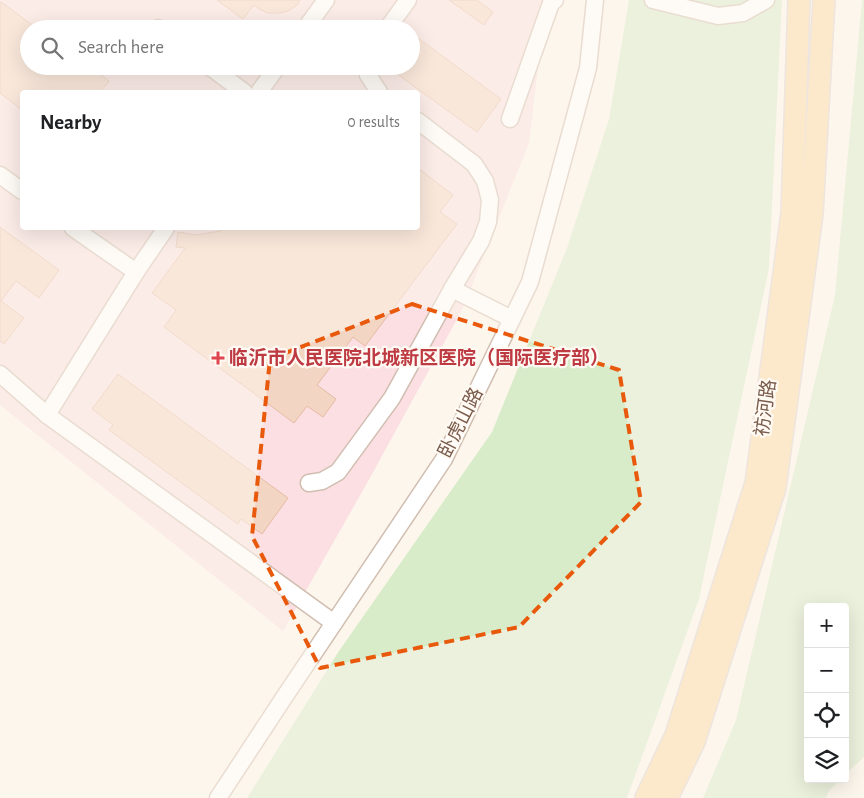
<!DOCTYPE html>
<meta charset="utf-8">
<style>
:root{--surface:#fff;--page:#f6f6f6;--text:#202124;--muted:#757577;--line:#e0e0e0}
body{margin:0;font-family:"Alegreya Sans","Noto Sans SC",sans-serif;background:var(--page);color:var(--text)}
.controls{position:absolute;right:15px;bottom:15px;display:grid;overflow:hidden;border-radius:5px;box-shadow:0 5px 20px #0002}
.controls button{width:45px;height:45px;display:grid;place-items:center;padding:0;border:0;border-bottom:1px solid var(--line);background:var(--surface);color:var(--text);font:25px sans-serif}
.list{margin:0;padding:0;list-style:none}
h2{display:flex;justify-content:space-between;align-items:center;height:65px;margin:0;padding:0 20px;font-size:21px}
h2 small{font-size:16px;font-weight:400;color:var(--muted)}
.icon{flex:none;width:28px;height:28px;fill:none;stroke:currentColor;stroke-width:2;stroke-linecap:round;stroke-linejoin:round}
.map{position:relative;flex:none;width:864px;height:798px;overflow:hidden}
.search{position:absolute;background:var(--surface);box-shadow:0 5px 20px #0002;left:20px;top:20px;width:400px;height:55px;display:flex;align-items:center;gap:12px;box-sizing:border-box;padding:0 18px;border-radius:28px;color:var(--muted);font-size:19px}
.panel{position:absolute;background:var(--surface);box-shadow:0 5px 20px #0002;left:20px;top:90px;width:400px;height:140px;border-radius:5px}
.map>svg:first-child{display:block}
</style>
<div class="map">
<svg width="864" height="798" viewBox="0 0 864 798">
<rect width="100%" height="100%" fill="#fdf6ec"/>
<path fill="#fbdfe3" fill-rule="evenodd" d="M0,0h546l-17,143 -67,167 -96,175 -83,146 -283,-226zM29,29h382v37h-382zM22,92h396v136h-396z"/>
<g fill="#d8ecc9">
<polygon points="629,0 782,0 769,268 699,599 627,798 247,798 339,651 492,432 567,248 609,119"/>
<polygon points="862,0 864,0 864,757 845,775 845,607 808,607 808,779 841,779 829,791 826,798 703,798 736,720 835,295"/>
</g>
<g fill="#f3d5c3" stroke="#e6bba3">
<polygon points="217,0 300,0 297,5 288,11 279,13 268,13 259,9 254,5 243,19"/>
<polygon points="449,0 477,0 493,12 484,25"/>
<polygon points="1,2 38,29 29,29 29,66 89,66 109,81 100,92 22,92 22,110 0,93 0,3"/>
<polygon points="411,33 501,99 477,132 386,66 411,66"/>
<polygon points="418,168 453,195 440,212 457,224 365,346 353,337 317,385 336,399 323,417 307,406 294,423 164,327 176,310 152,293 185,248 176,247 178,232 196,235 220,231 226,228 418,228"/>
<polygon points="0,227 59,270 39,298 16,281 1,301 24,318 4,344 0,341"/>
<polygon points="118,374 288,498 262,534 241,519 238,524 109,430 113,425 92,409"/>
</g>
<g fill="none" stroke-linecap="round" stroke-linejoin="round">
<g stroke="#d1beb0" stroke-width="19">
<g id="minor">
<polyline points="653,0 718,16 743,13 766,0"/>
<polyline points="158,28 158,29"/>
<polyline points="305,29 326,0"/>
<polyline points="387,29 408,0"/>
<polyline points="209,66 244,92"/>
<polyline points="367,66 368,75 379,92"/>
<polyline points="259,92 278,66"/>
<polyline points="510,119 551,3 555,0"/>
<polyline points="0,175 22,191"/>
<polyline points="73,228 136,272"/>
<polyline points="452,289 512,319"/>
<polyline points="0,374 47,415 334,623"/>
<polyline points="47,415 136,272 166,228"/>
<polyline points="309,483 322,481 338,472 392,398 452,289 481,241 488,222 490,200 485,181 474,164 418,121"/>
<polyline points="218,798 285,696 444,459 530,282 588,68 595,0"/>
</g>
</g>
<g stroke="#dad1cd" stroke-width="24">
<g id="major">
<polyline points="646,798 676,735 756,483 792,213 799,0"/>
<polyline points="667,798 694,742 775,488 812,214 824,0"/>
</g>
</g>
<use href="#minor" stroke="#fff" stroke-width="16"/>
<use href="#major" stroke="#fbd9a5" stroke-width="21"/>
</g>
<path d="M0 0H864V798H0ZM412,304l207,66 22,132 -122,125 -199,41 -68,-132 18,-177z" fill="#fdf6ec" fill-opacity=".55" fill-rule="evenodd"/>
<path fill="none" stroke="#e8590c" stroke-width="4" stroke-dasharray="10 6" stroke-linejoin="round" d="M412,304l207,66 22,132 -122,125 -199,41 -68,-132 18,-177z"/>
<path fill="#e0444e" stroke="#fffaf3" stroke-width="2" d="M215.5 350.5h5v5h5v5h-5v5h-5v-5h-5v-5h5z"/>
<g text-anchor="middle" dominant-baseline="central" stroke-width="4.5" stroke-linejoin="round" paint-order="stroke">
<g font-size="19" font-weight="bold" fill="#be3a42" stroke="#fffaf3" text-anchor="start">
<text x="229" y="358">临沂市人民医院北城新区医院（国际医疗部）</text>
</g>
<g font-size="19" fill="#7a5c4d" stroke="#fffaf3">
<text transform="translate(766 408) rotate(-82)">祊河路</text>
<text transform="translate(461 423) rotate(-63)">卧虎山路</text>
</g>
</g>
</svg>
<div class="controls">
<button>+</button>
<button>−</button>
<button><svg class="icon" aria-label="locate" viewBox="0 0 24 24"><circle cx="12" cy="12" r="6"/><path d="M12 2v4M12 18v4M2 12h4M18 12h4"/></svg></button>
<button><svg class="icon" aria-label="layers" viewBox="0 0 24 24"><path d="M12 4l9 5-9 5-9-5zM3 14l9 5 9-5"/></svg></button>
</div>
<div class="search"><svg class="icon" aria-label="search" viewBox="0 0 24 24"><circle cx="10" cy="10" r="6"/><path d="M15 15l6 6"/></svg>Search here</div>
<section class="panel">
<h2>Nearby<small>0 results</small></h2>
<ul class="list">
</ul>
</section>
</div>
